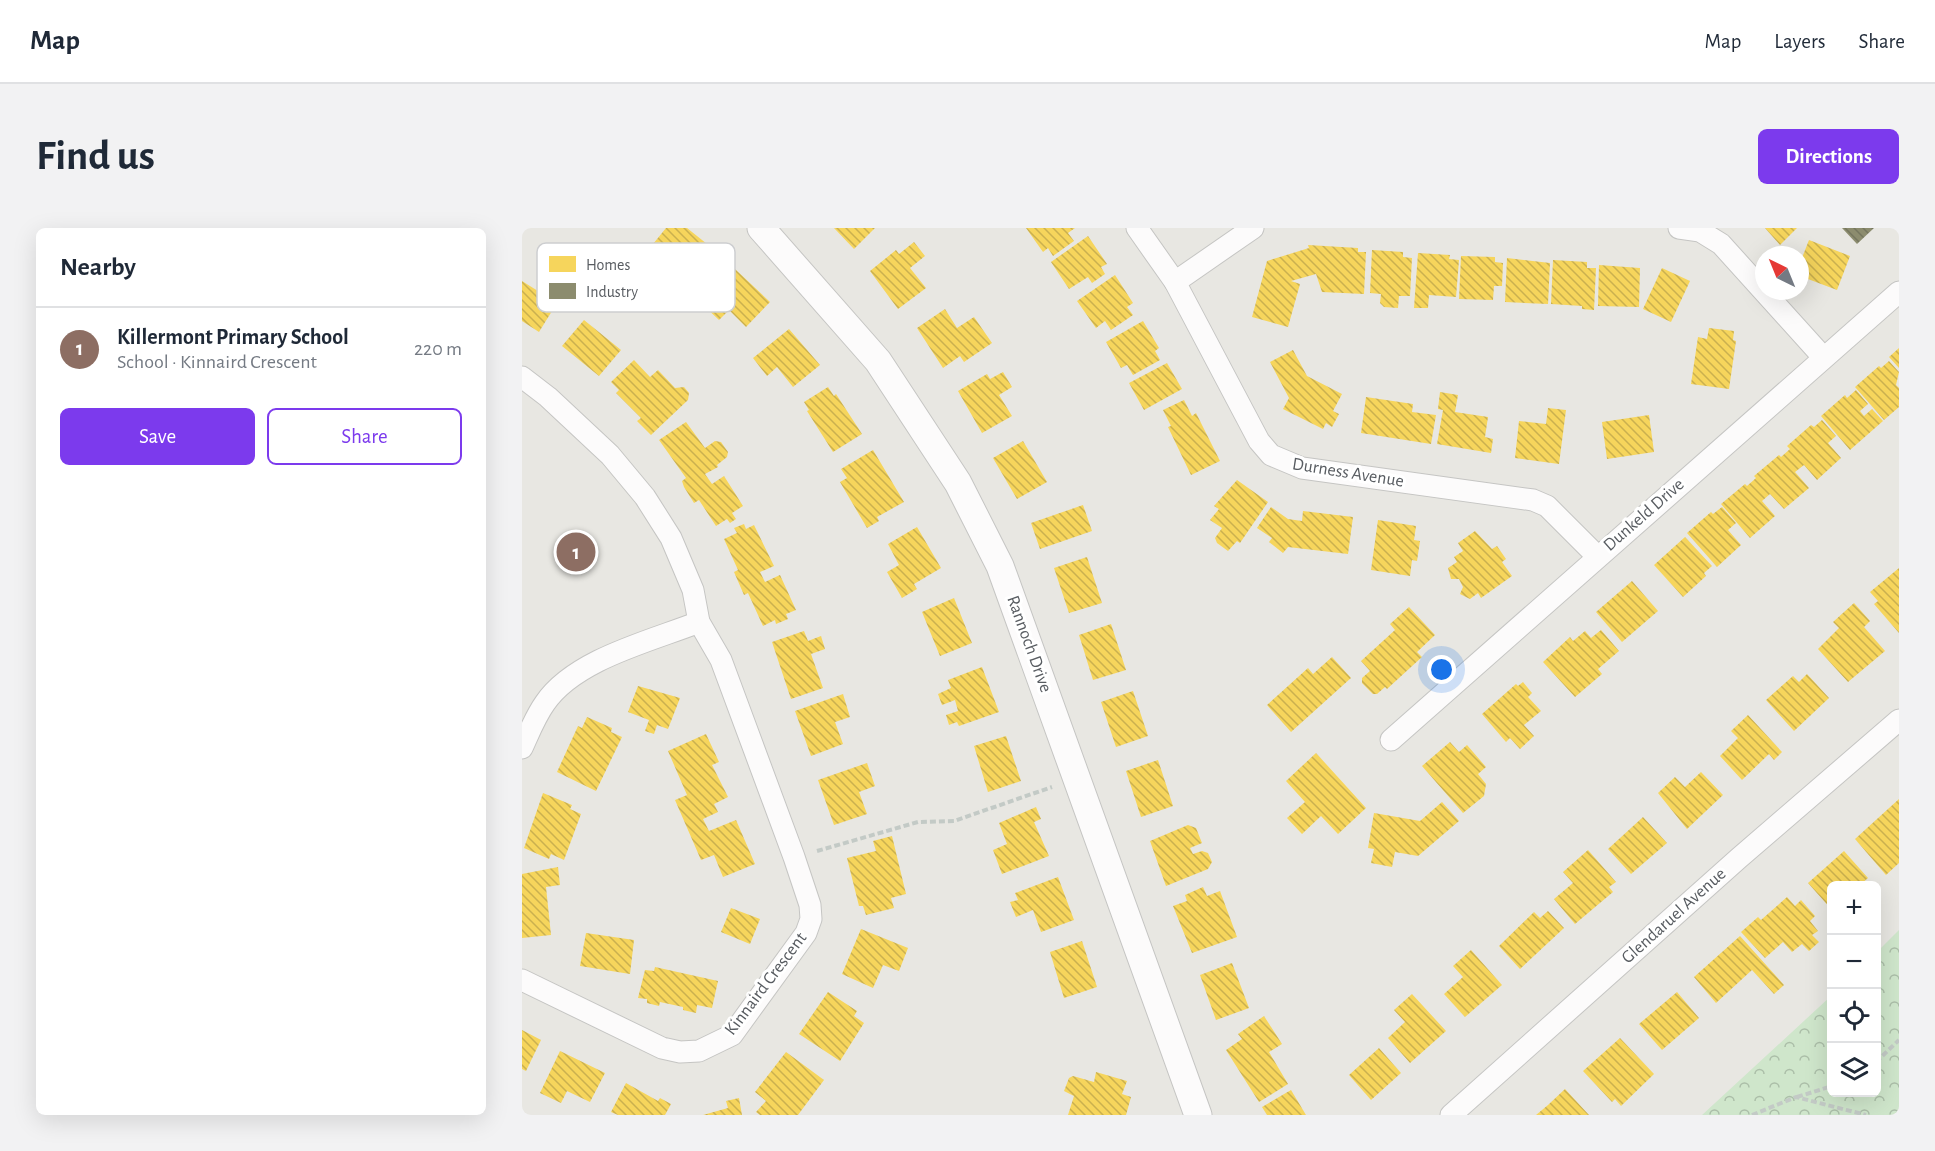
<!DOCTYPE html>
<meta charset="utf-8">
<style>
:root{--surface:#fff;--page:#f2f2f3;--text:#1f2937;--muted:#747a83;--line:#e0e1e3;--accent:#7c3aed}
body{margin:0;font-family:"Alegreya Sans",sans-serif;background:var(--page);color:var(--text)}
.controls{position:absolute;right:18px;bottom:18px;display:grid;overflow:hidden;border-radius:9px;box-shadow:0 6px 24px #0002}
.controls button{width:54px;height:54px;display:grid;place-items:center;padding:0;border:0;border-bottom:2px solid var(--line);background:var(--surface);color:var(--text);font:30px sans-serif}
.compass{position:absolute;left:1233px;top:18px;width:54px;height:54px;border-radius:50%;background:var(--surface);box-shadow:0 6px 24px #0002;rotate:317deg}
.you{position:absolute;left:920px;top:442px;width:21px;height:21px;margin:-15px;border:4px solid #fff;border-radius:50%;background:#1a73e8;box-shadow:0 0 0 9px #1a73e833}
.badge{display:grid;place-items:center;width:39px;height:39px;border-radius:50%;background:var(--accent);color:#fff;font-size:20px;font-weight:700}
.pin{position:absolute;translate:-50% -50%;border:3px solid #fff;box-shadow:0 2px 6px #0006}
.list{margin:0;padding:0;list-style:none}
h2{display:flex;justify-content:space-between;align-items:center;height:78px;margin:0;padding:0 24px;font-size:26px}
h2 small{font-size:20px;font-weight:400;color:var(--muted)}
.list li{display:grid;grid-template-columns:39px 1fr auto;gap:18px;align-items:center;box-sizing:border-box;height:84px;padding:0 24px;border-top:2px solid var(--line)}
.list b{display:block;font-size:22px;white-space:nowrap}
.list p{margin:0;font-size:20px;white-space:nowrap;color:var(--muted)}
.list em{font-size:20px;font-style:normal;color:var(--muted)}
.actions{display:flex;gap:12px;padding:18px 24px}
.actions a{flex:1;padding:14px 0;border:2px solid var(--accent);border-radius:9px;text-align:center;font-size:21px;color:var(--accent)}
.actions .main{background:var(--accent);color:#fff}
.icon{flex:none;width:33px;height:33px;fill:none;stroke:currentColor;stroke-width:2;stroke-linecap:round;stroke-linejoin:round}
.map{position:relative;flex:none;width:1377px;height:887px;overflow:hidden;border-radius:9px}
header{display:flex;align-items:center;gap:36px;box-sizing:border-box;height:84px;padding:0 30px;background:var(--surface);border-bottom:2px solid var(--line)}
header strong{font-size:28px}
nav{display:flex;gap:33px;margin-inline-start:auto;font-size:21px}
.intro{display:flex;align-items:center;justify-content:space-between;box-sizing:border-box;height:144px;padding:0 36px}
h1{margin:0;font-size:42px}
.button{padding:15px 27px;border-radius:9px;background:var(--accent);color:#fff;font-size:21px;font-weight:700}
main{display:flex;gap:36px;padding:0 36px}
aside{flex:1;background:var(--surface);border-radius:9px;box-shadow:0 6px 24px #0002}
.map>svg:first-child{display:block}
</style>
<header>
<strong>Map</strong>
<nav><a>Map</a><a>Layers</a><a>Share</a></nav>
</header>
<div class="intro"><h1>Find us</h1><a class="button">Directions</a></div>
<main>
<aside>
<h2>Nearby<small></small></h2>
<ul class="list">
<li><span class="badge" style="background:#8d6e63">1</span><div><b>Killermont Primary School</b><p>School · Kinnaird Crescent</p></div><em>220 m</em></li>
</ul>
<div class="actions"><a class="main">Save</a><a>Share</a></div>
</aside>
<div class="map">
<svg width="1377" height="887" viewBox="0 0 1377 887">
<defs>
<pattern id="forest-crowns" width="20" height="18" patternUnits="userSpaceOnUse" patternTransform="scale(1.5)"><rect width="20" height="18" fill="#cfe6cb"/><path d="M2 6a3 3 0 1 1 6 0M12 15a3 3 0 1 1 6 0" fill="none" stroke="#abbea8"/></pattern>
<pattern id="homes-back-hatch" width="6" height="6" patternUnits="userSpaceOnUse" patternTransform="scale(1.5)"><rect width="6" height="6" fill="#f6d55c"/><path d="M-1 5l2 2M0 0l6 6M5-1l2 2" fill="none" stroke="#cab04f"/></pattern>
<pattern id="industry-back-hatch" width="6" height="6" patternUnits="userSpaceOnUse" patternTransform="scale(1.5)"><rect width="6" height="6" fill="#8c8c6e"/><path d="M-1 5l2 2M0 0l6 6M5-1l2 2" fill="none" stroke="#75765e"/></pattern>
</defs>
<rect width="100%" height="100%" fill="#e8e7e2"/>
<polygon fill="url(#forest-crowns)" points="1377,702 1377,887 1180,887 1309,768 1310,864 1354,864 1355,724"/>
<g fill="url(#homes-back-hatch)">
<polygon points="144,0 165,0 190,20 168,46 131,16"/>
<polygon points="312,0 353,0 332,21"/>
<polygon points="504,0 553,0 546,5 552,13 531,28 526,20 521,24"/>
<polygon points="1243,0 1275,0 1258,17"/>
<polygon points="566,8 585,36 579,39 583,46 570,55 566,49 547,61 529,34"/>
<polygon points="1287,12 1328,28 1315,62 1278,48 1278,35"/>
<polygon points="392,14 403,28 388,40 404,60 376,81 348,43 374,22 377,26"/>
<polygon points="786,17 836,20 836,24 844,24 842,66 800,64 794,46 769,53 778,56 766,99 730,89 745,33 787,20"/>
<polygon points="850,22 881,24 881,29 890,30 888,68 877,68 876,80 862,79 858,75 859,66 848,65"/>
<polygon points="896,25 928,27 927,31 937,32 934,69 907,67 906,80 892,80"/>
<polygon points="939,28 973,29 973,34 981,35 980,58 972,58 971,72 937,71"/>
<polygon points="985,30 1028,35 1026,76 983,74"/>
<polygon points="1031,32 1065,34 1065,40 1074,40 1072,82 1060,81 1060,78 1029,76"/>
<polygon points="1077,37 1118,40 1117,79 1076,78"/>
<polygon points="1140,40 1168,53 1149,94 1121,81"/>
<polygon points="213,41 248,74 224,99 207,82 197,92 180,76"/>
<polygon points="593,47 611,75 605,79 611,87 589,102 583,93 574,100 555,73"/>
<polygon points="0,53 35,75 17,104 0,93"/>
<polygon points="423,81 435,100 452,89 470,115 442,134 438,128 421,140 395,100"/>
<polygon points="62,92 99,122 77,148 40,118"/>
<polygon points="621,93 637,120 633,123 638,132 611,147 605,137 599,140 584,114"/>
<polygon points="1187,100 1212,103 1211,112 1214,113 1207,161 1169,156 1176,109 1185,111"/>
<polygon points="267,101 298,137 271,159 255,139 245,148 231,130"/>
<polygon points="1377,120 1377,140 1367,129"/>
<polygon points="771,122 785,148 820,166 811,183 817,186 810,199 804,195 801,201 761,181 767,170 748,134"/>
<polygon points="112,132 128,149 136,142 153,160 162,159 167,165 166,172 129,207 115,193 119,190 94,165 97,162 89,154"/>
<polygon points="1367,133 1377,144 1374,157 1377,160 1377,179 1362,192 1333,159 1357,138 1359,140"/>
<polygon points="645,135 660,161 622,182 607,155"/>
<polygon points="481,144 490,159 477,167 490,188 460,205 436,163 465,146 468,151"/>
<polygon points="306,159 312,168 314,166 340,206 311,224 285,183 287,182 282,174"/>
<polygon points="1334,162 1346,176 1338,183 1342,188 1350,181 1361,193 1328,222 1299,188 1323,167 1325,170"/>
<polygon points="918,164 936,167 933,184 966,189 963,209 971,211 969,225 915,216 921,182 916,181"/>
<polygon points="844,169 891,176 890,184 914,187 909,216 839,205"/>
<polygon points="662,172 670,188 674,185 698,233 669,247 646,199 649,198 641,182"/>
<polygon points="1026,180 1044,182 1037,236 993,230 997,193 1024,196"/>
<polygon points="1127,187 1132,224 1085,231 1080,194"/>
<polygon points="1300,192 1314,208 1306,215 1319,230 1295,252 1282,237 1273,244 1287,260 1262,281 1248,266 1240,273 1253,288 1228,310 1199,276 1223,256 1225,258 1234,250 1232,248 1257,227 1259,229 1268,221 1265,218 1289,197 1292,199"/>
<polygon points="164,194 183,220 193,213 199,214 206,224 205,229 195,237 196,239 183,246 190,256 202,248 221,278 210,285 214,291 208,295 205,291 194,298 177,272 172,275 162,259 160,253 164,250 137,212"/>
<polygon points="501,213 525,254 495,271 471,230"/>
<polygon points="351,222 382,274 355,289 357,293 345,300 318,254 325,250 319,241"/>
<polygon points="715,252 746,274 718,315 715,313 706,323 695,315 693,310 700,300 688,292 697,281 692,278"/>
<polygon points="561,277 570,303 518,321 509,295"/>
<polygon points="749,279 766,291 780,293 781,283 831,289 826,326 766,319 761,325 747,314 750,310 735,300"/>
<polygon points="1200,279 1214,295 1206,302 1219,317 1195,339 1165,305 1189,284 1191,286"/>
<polygon points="856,292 894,298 892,312 898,313 895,333 890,332 888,348 849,342"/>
<polygon points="222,296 224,301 232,297 252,338 238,344 243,354 258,347 274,382 264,386 266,391 254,396 253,392 241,398 226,365 222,367 212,344 216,342 202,311 215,305 212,300"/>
<polygon points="395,299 419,340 392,356 395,361 380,370 365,344 377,337 366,316"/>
<polygon points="953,303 970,321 975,318 984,331 980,334 990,348 959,370 956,365 948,371 938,366 941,359 937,351 929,351 926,340 935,334 932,329 941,323 936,315"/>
<polygon points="1163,309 1190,338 1182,345 1184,348 1161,369 1132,337"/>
<polygon points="565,329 580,375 547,385 532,340"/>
<polygon points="1377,340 1377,405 1352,376 1356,373 1348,364"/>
<polygon points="1110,353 1136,383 1100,414 1074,384"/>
<polygon points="432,370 450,415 418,428 400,384"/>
<polygon points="1332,375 1348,393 1342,399 1363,423 1326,454 1296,421 1317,400 1311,394"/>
<polygon points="887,379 913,407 895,424 900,429 865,461 863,459 855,466 851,466 840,455 840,450 848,443 839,433 873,402 868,396"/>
<polygon points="589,396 604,442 571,452 557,407"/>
<polygon points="1079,402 1097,423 1076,441 1080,446 1053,469 1021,434 1048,409 1051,413 1063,403 1069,410"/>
<polygon points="282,403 286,413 299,408 303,421 289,426 301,460 269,471 250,414"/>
<polygon points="810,429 829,450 769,504 745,477 786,440 791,446"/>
<polygon points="460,439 477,484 437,498 435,494 427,497 424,487 436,483 433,472 420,477 416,466 429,460 426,452"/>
<polygon points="1285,446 1307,470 1272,503 1244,472 1271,448 1277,454"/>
<polygon points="1001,454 1010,465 1006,469 1019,483 1002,497 1012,508 998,521 988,510 984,514 960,486 994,456 996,458"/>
<polygon points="116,458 158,470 146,501 135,497 132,506 123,503 127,492 106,484"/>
<polygon points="611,463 626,508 594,519 579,474"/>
<polygon points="321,466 328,489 313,494 321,516 289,528 273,483"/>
<polygon points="1226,487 1260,524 1252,532 1247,526 1220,552 1198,528 1216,510 1209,503"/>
<polygon points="65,489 90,500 89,504 100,509 74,563 35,544 56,498 60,500"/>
<polygon points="184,506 197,534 190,537 206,569 192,576 196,584 181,591 187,603 214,592 233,636 201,649 192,627 179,632 153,572 165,567 146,523"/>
<polygon points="484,508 499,553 466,564 452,518"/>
<polygon points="928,514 937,524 945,517 964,539 956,546 964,556 962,568 941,585 900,538"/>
<polygon points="794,525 844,580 816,606 799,588 780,606 765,590 783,574 764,553"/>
<polygon points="636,532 651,578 619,589 604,543"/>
<polygon points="345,535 353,558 337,564 345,586 312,597 296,552"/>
<polygon points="1179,544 1201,567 1165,601 1136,565 1153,549 1163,559"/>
<polygon points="21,565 50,577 48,581 59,586 42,632 29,626 27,631 2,620"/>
<polygon points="1377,571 1377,635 1364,647 1333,611"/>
<polygon points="920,574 937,593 896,628 873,624 870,639 849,635 852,621 846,620 852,585 898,593"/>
<polygon points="514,579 519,591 512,594 527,628 480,646 471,622 485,616 477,595"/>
<polygon points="1121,589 1145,615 1109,646 1086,621"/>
<polygon points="666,597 674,600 680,615 668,620 671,626 680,623 686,625 690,634 686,641 644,658 628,613"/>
<polygon points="370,608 384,666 369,670 372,680 344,687 341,678 337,678 325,630 354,623 351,613"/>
<polygon points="1066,622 1094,654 1087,659 1091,664 1053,696 1032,671 1051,655 1041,644"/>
<polygon points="1322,623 1346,650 1338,657 1310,657 1310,682 1286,655"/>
<polygon points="36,639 38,657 24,659 29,707 0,710 0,646"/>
<polygon points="536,649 552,692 519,704 511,682 494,689 488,674 496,672 493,665"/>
<polygon points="681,659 685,668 698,663 715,709 670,725 651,678 665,673 663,667"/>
<polygon points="1265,669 1273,678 1279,672 1293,688 1288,693 1296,703 1290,707 1297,714 1287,723 1280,716 1270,724 1261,714 1243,730 1219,704 1236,689 1239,692"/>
<polygon points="209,680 238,691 228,716 199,704"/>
<polygon points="1026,683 1042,700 998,741 977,718 1012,684 1018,690"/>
<polygon points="339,701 386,720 377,743 361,737 351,760 320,746"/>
<polygon points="64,705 112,712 108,746 58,738"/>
<polygon points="1218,708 1262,757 1252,766 1230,742 1194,775 1172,749"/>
<polygon points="560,713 575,759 542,770 528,724"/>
<polygon points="949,722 980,757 943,789 922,766 941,749 931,738"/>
<polygon points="710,735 727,780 694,792 678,747"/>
<polygon points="133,739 196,753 190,780 175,777 174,785 161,782 161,779 138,774 137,778 125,775 125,771 116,770 123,742 132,743"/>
<polygon points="306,764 335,783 332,788 342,795 318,833 277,806"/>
<polygon points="1155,764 1177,790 1140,822 1117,796"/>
<polygon points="890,766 924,803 888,835 866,810 883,794 872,782"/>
<polygon points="742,788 760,816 747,824 766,856 737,874 704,822 720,811 716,806"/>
<polygon points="0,802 19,812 4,843 0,841"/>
<polygon points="1098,810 1132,846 1099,878 1093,871 1090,874 1061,843"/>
<polygon points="857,820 879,845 849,872 827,847"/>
<polygon points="38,823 83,845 68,874 45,863 39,875 18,865"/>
<polygon points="264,824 302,852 276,887 238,887 234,884 244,873 233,864"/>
<polygon points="574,844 605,853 600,866 609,869 604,887 546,887 552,868 542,863 547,850 551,848 572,854"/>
<polygon points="104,855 136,873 138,870 149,876 143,887 96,887 89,884"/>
<polygon points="1043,861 1067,887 1014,887 1026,877"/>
<polygon points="769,862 784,887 745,887 740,879"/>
<polygon points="217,870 220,887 181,887 206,880 204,873"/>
</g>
<polygon fill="url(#industry-back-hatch)" points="1320,0 1352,0 1335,16"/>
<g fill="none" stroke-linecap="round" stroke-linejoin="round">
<g stroke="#c5c5c3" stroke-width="23">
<g id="minor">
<polyline points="615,0 653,54 737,213 749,227 780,240 1011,272 1025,278 1075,328"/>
<polyline points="1157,0 1178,3 1199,16 1301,129"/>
<polyline points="653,54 731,0"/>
<polyline points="0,149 26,169 88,227 123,269 149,310 171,362 177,394 199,432 272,629 288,677 289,691 284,705 210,807 177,823 158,824 140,820 0,752"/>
<polyline points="869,512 1377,64"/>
<path d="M0,520c7,-15 13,-31 23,-45 30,-44 106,-62 154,-81"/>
<polyline points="929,887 1217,630 1377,492"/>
</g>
</g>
<g stroke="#c5c5c3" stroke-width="29">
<polyline id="tertiary" points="239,0 356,133 436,255 478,338 676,887"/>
</g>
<g stroke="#c3cac6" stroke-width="4" stroke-dasharray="6 3" stroke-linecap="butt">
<polyline points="295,623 396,594 432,593 530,559"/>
<polyline points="1354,834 1377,812"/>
<polyline points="1275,869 1310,858"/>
<polyline points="1230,887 1274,869 1344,887"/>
</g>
<use href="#minor" stroke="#fcfbfb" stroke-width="21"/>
<use href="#tertiary" stroke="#fcfbfb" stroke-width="27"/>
</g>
<g text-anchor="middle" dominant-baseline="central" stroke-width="6" stroke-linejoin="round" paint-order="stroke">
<g font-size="18" fill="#585c61" stroke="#fff">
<text transform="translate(826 245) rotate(9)">Durness Avenue</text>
<text transform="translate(1122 287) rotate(-41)">Dunkeld Drive</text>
<text transform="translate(507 416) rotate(70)">Rannoch Drive</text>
<text transform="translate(1152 688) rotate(-42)">Glendaruel Avenue</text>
<text transform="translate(244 756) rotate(-53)">Kinnaird Crescent</text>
</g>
</g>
<rect x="15" y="15" width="198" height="69" rx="9" fill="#fff" stroke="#cdced0" stroke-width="1.5"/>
<rect x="27" y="28" width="27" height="16" fill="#f6d55c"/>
<rect x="27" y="55" width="27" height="16" fill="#8c8c6e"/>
<g font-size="16" fill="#585c61">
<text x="64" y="42">Homes</text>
<text x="64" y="69">Industry</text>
</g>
</svg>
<div class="controls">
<button>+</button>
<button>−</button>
<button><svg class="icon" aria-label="locate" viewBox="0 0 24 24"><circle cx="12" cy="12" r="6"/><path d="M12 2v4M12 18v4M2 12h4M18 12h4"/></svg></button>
<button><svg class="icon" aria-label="layers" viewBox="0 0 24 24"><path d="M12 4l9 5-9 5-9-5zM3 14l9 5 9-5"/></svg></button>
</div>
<svg class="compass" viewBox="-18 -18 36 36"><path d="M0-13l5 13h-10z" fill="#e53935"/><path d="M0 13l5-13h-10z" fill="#747a83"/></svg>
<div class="you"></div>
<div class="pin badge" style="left:54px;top:324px;background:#8d6e63">1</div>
</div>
</main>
